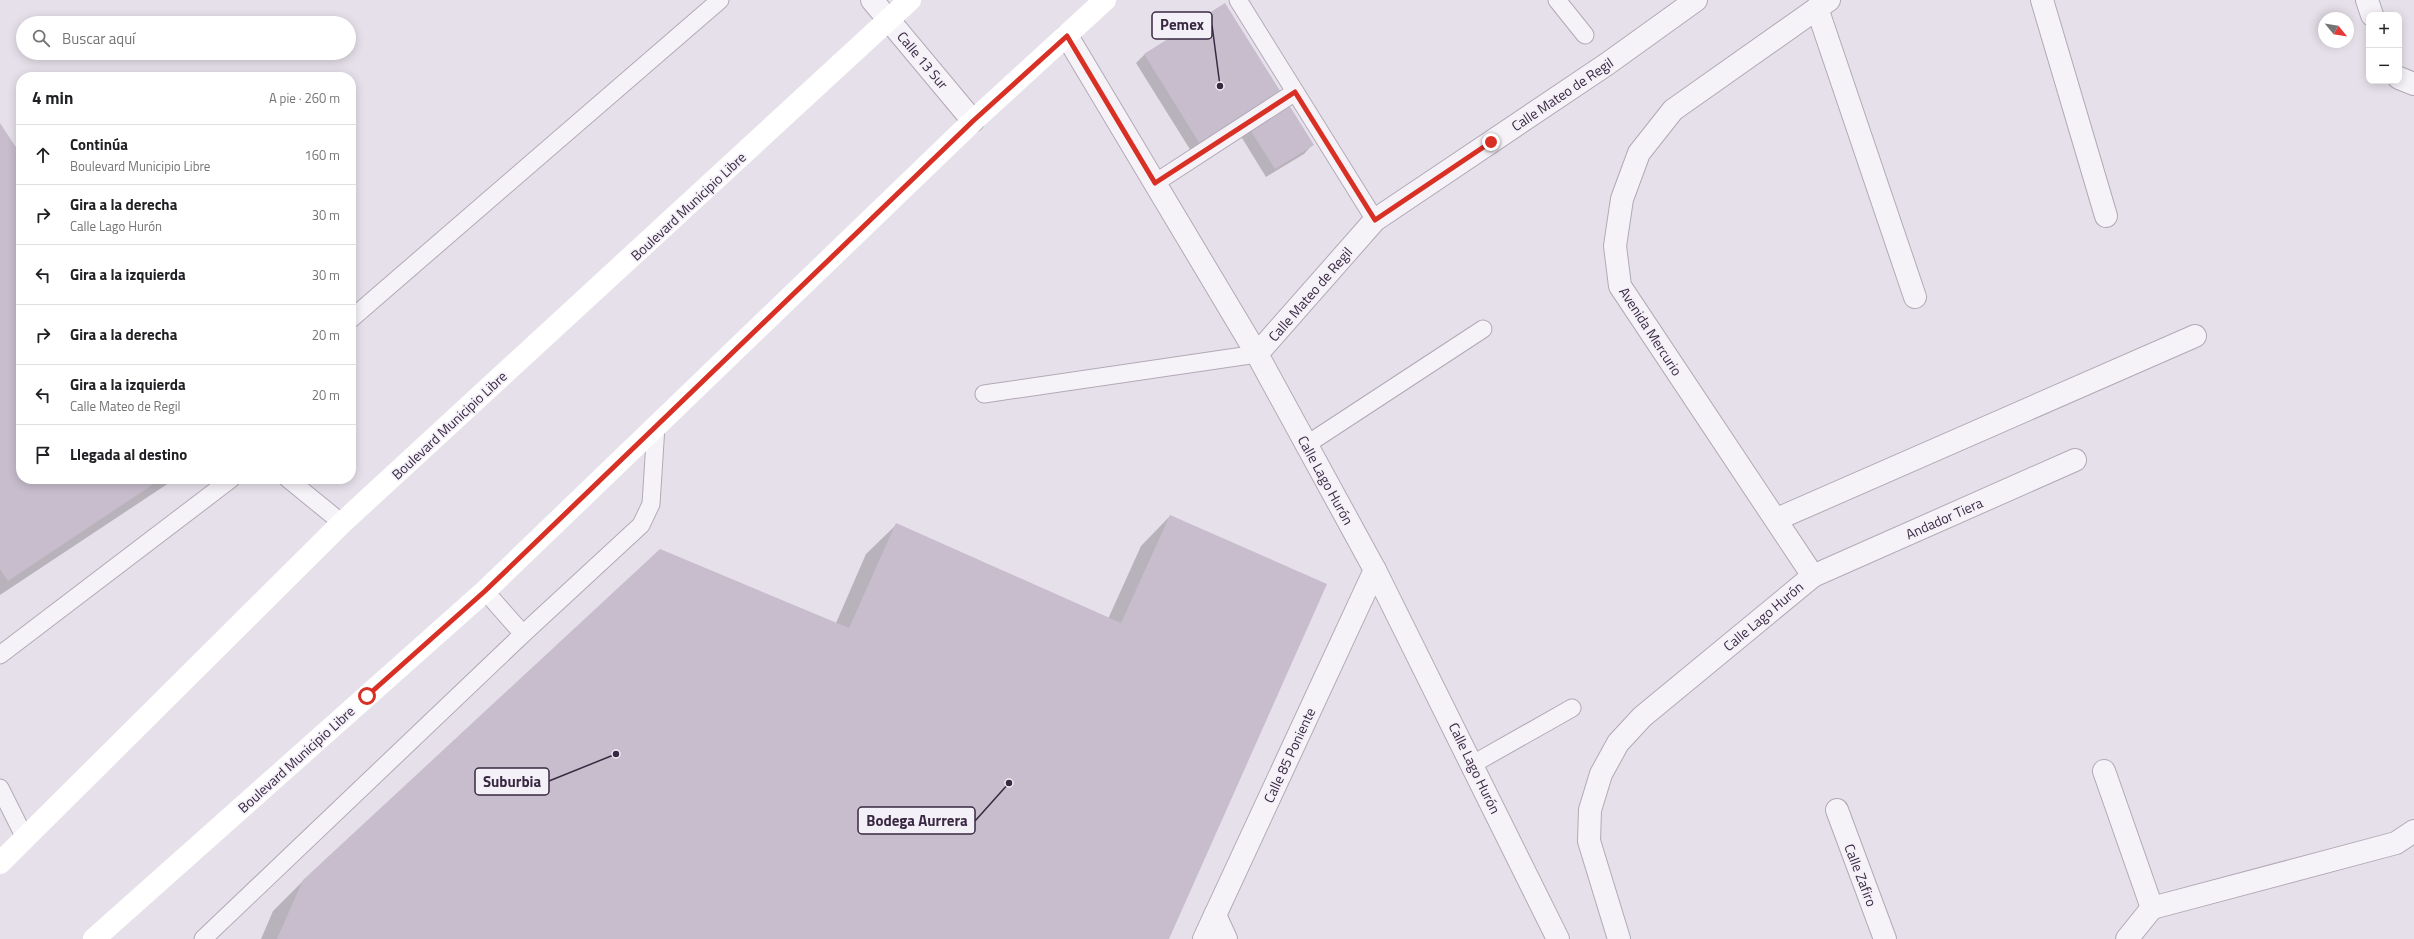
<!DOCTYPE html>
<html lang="es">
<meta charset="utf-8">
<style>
:root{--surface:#fff;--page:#f2f2f2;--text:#202124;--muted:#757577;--line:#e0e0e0}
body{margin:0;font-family:"Titillium Web",sans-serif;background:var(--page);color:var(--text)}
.controls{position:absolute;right:12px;top:12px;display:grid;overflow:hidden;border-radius:8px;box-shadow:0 2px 10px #0003}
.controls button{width:36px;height:36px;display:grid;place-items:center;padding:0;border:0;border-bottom:1px solid var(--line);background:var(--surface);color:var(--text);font:20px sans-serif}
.compass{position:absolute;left:2318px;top:12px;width:36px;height:36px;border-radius:50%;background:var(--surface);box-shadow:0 2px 10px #0003;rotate:120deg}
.stop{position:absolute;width:12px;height:12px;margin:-9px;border:3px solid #d93025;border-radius:50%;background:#fff}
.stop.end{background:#d93025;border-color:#fff;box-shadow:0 1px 4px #0008}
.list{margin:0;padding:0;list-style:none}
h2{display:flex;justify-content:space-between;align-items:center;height:52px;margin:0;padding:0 16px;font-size:17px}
h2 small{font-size:13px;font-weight:400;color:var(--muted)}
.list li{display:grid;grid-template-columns:26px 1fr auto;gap:12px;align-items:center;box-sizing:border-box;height:60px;padding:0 16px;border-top:1px solid var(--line)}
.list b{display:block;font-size:15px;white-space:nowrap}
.list p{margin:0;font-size:13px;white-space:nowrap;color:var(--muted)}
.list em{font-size:13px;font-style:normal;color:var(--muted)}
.icon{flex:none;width:22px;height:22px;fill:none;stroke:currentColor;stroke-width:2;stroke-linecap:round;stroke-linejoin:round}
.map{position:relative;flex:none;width:2414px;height:939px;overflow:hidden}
.search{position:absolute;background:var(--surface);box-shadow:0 2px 10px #0003;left:16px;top:16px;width:340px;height:44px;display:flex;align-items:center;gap:10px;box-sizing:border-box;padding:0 14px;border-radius:22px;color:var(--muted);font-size:15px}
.panel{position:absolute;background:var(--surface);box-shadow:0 2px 10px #0003;left:16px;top:72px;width:340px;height:412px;border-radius:16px}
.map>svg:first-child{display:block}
</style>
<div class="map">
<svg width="2414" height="939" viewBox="0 0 2414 939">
<rect width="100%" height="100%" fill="#e6e0ea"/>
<g fill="#0003">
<polygon points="1225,4 1312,145 1304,154 1266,177 1234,125 1191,151 1136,63 1144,55"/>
<polygon points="0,124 21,157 21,479 175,479 0,595"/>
<polygon points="1170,516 1168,939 261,939 273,911 303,881 836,623 866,554 896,525 1108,619 1141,546"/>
</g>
<g fill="#c7bdcd">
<polygon points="1225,3 1314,145 1275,169 1242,117 1200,144 1144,54"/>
<polygon points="0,123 21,155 21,479 161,479 8,581 0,569"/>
<polygon points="1170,515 1327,584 1169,939 277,939 303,880 660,549 849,628 896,523 1121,623"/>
</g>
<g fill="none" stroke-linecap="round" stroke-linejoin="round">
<g stroke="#b2a9b8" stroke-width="19">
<g id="lane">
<polyline points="1238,0 1375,220"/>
<polyline points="1557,0 1585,35"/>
<polyline points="1155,183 1295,92"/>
<polyline points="351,319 720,0"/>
<polyline points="984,394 1257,354"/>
<polyline points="1306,445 1483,329"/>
<polyline points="288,479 342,523"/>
<polyline points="485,591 523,634"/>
<polyline points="0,655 231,479"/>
<polyline points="1473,764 1572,708"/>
<polyline points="0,788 25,838"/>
<polyline points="203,939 523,634 641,525 651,504 656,426"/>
</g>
</g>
<g stroke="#b2a9b8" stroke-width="24">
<g id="street">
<polyline points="872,0 973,121"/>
<polyline points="2042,0 2106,216"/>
<polyline points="2367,0 2372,15"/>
<polyline points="1817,8 1915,297"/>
<polyline points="1067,36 1257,354 1375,570 1558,939"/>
<polyline points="2399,78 2414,84"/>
<polyline points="1257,354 1375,220 1607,64 1696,0"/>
<polyline points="1777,519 2195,336"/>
<polyline points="1813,576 1620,286 1615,246 1622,199 1639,153 1673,110 1829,0"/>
<polyline points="2104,771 2152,908 2127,939"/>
<polyline points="1837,810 1885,939"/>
<polyline points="2152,908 2396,843 2414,831"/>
<polyline points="1215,915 1226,939"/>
<polyline points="1204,939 1375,570"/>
<polyline points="1619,939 1589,841 1590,810 1601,774 1618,743 1642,717 1813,576 2075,460"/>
</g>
</g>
<use href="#lane" stroke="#f6f3f8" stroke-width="17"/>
<use href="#street" stroke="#f6f3f8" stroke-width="22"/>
<g stroke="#fff" stroke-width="22">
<polyline points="0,863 342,523 910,0"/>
<polyline points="94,939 485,591 973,121 1105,0"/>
</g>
</g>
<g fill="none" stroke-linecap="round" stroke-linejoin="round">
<polyline stroke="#d93025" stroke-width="5" points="367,696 485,591 973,121 1067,36 1155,183 1295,92 1375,220 1491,142"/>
</g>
<g text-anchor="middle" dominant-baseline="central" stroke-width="3.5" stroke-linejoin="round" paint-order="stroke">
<g font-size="14" fill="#392842" stroke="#f4f0f7">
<text transform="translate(923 60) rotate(50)">Calle 13 Sur</text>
<text transform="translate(1562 94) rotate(-34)">Calle Mateo de Regil</text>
<text transform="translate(688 206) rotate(-43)">Boulevard Municipio Libre</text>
<text transform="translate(1310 294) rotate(-49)">Calle Mateo de Regil</text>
<text transform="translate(1651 331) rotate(57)">Avenida Mercurio</text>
<text transform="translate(449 425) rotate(-43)">Boulevard Municipio Libre</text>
<text transform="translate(1326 480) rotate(61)">Calle Lago Hurón</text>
<text transform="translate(1944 518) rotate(-24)">Andador Tiera</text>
<text transform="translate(1763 616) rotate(-40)">Calle Lago Hurón</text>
<text transform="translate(1289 755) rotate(-65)">Calle 85 Poniente</text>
<text transform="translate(296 759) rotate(-42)">Boulevard Municipio Libre</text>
<text transform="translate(1475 768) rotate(64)">Calle Lago Hurón</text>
<text transform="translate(1861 875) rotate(69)">Calle Zafiro</text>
</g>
</g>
<path fill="none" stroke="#392842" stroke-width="1.5" d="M1220 86L1212 25M616 754L549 781M1009 783L975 821"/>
<g fill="#392842" stroke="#f4f0f7" stroke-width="1.5">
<circle cx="1220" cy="86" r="4"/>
<circle cx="616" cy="754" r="4"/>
<circle cx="1009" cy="783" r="4"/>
</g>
<g fill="#f4f0f7" stroke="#392842" stroke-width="1.5">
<rect x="1152" y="12" width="60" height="27" rx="4"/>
<rect x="475" y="768" width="74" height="27" rx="4"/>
<rect x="858" y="807" width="117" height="27" rx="4"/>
</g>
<g font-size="15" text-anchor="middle" font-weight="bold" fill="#392842">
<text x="1182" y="30">Pemex</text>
<text x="512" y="787">Suburbia</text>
<text x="917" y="826">Bodega Aurrera</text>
</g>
</svg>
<div class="controls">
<button>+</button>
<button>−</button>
</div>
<svg class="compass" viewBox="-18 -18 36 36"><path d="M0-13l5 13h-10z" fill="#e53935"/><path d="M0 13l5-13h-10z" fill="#757577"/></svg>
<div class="stop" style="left:367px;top:696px"></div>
<div class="stop end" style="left:1491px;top:142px"></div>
<div class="search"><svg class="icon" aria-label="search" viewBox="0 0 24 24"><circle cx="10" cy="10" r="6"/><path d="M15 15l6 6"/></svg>Buscar aquí</div>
<section class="panel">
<h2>4 min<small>A pie · 260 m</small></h2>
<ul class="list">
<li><svg class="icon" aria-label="ahead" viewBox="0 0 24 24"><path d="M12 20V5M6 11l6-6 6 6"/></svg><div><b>Continúa</b><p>Boulevard Municipio Libre</p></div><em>160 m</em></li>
<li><svg class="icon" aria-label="right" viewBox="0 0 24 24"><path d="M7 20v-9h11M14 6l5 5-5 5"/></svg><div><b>Gira a la derecha</b><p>Calle Lago Hurón</p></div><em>30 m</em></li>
<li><svg class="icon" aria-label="left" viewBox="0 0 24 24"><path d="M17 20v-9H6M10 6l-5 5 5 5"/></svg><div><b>Gira a la izquierda</b></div><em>30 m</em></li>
<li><svg class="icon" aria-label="right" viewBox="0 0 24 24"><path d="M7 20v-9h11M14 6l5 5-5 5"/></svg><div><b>Gira a la derecha</b></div><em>20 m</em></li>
<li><svg class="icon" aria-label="left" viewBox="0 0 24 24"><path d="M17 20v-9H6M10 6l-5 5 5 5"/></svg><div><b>Gira a la izquierda</b><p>Calle Mateo de Regil</p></div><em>20 m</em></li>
<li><svg class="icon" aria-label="arrive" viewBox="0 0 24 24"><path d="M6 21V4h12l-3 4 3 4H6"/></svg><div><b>Llegada al destino</b></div></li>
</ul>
</section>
</div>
